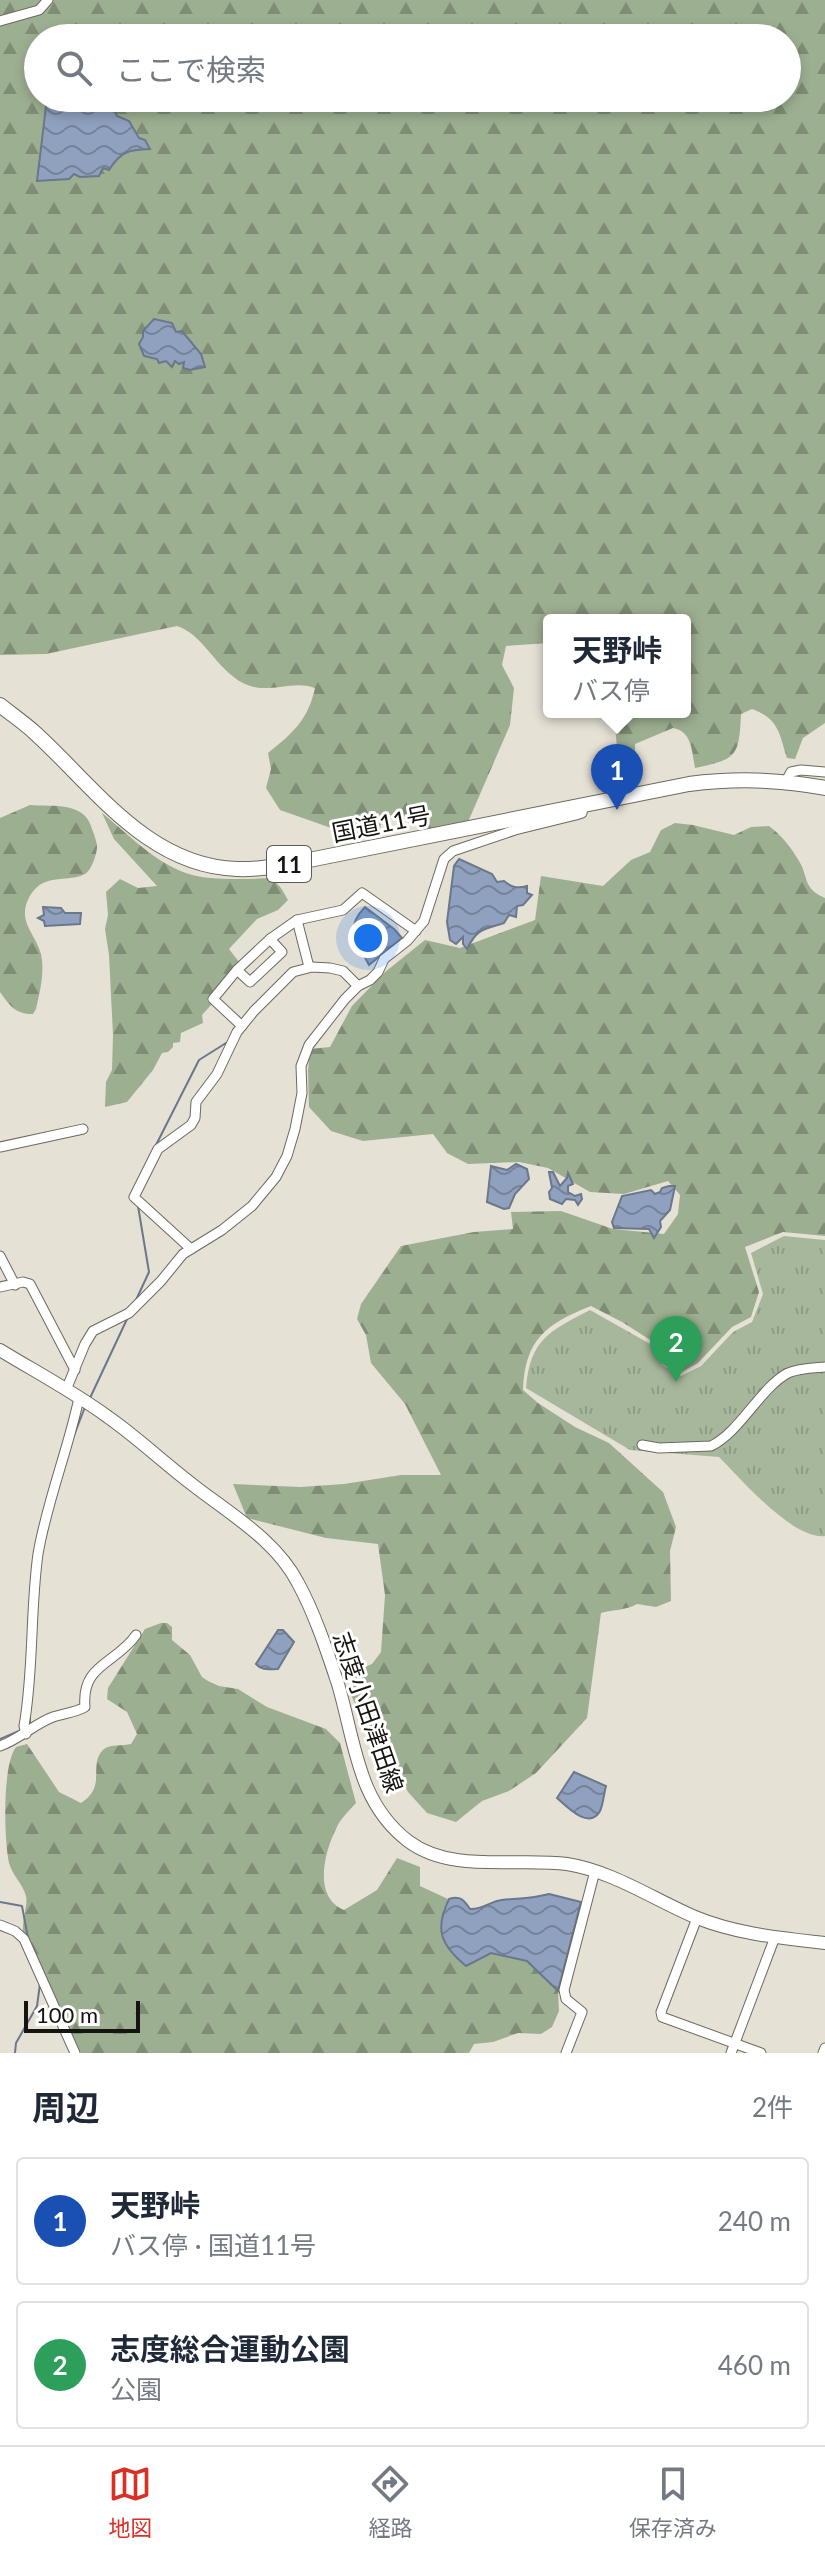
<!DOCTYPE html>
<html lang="ja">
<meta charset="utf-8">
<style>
:root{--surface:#fff;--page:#f2f2f3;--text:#1f2937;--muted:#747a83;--line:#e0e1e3;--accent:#d93025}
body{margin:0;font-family:Lato,"Noto Sans JP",sans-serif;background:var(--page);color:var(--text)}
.scale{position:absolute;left:24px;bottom:20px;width:116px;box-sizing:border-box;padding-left:8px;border:4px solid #161410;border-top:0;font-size:22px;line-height:28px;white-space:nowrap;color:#161410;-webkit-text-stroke:6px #fff;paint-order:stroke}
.you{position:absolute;left:368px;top:938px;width:28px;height:28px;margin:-20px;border:6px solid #fff;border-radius:50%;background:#1a73e8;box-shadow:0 0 0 12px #1a73e833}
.badge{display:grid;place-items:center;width:52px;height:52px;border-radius:50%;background:var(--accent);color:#fff;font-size:26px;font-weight:700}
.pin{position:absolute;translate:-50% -66px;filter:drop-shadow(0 2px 4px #0008)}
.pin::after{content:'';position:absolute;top:42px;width:28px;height:24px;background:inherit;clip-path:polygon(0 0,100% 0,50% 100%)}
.popup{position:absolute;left:543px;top:614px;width:148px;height:104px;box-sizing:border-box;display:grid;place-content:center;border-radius:8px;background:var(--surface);filter:drop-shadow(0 2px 6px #0005);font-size:26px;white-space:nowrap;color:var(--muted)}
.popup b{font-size:30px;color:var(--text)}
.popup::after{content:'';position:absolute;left:50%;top:100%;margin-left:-16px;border:16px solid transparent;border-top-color:var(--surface)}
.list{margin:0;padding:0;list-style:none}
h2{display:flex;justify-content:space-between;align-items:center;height:104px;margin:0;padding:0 32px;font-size:34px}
h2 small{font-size:26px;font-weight:400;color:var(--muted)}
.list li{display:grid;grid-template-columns:52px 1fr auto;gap:24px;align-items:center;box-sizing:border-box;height:128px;margin:0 16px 16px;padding:0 16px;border:2px solid var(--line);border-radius:8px}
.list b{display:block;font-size:30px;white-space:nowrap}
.list p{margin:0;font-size:26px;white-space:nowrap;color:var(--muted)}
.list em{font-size:26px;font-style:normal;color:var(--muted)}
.icon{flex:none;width:44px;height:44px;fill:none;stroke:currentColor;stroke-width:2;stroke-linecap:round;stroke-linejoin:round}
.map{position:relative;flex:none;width:825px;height:2053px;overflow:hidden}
.search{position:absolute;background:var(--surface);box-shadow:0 4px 12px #0003;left:24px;right:24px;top:24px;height:88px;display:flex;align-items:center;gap:20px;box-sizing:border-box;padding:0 28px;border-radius:44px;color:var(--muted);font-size:30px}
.sheet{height:392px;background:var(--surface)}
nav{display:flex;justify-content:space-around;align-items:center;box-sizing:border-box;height:112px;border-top:2px solid var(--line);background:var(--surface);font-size:22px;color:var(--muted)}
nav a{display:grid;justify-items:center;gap:4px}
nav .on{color:var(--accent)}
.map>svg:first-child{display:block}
</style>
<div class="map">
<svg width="825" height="2053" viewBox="0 0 825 2053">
<defs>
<pattern id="grass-tufts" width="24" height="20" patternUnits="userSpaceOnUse" patternTransform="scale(2)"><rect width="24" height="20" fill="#a7b79c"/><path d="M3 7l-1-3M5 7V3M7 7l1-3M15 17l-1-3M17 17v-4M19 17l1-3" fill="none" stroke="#8f9c85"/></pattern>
<pattern id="forest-firs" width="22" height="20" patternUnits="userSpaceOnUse" patternTransform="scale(2)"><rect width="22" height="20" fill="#9daf91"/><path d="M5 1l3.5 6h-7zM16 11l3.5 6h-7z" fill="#7f8d75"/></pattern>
<pattern id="water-waves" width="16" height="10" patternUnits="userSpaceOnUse" patternTransform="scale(2)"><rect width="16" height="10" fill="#8fa1bf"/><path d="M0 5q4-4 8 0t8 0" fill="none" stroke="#74829a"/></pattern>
</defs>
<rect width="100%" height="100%" fill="#e6e1d5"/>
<path fill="url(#grass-tufts)" d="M784,1236l41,4v296c-32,4 -83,-56 -106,-79l-89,-7 -104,-62c4,-49 24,-57 64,-78l62,35 10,20 19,11 20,-10 32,-34 19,-10 11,-28 -12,-41z"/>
<g fill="url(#forest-firs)" fill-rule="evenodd">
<path d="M0,0h825v723l-22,15 -8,21 -8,-1c-8,-25 -8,-39 -35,-49l-11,5c-2,43 -4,45 -46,54 -3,-16 -3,-37 -22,-40l-38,16v15l-17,2 -4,-49h71v-92h-136v23l-43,3 -4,19 12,23 -4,37 -42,97 -35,8 -31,-14 -19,-1 -4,18 -25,3 -74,-26 -14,-22 5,-19 -3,-16c25,-20 40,-33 47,-65 -25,-9 -46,8 -72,-5 -27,-14 -40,-49 -66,-57l-131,28 -46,1zM38,38h749v60h-749z"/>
<path d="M30,805c23,2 55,-4 62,24 2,5 5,13 5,18 0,7 -6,24 -12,27 -18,10 -45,-4 -58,28 -8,21 9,33 14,52 4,18 -1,37 -5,55l-3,5c-18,0 -23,-8 -33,-22v-174z"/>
<path d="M102,813c30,24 60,58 100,64 22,3 47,2 70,1l9,10 7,12 -10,10 -21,9 -28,30 10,13 -31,35 3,8 -9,10 1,8 -22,10 -1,9 -7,1v4l-5,5 -6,1 -9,17 -26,32 -22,5 1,-25 6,-12 1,-35 -4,-80 -4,-26 3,-14 -2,-23 14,-13 18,9 19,-2 -43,-47z"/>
<path d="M675,823l18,2 41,10 17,-8 18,-1c13,10 22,21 30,35 10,16 3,27 26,37v338l-42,-4 -38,15 14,45 -8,25 -19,10 -34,36 -16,9 -16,-7 -11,-22 -33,-21 -31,-16c-45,18 -66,33 -68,84l15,13 37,24 34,16 54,49 13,35 -6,24 1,50 -15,6 -19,-3c-12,7 -23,5 -36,9l-14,105 -51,55 -27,18 -27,10 -26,21 -29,-9 -19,-21 -11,-21 -36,-55 -11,-23 7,-23 15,-6 9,-12 4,-57 -7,-51 -52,-6 -79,-20 -14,-34 67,3 44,-3 57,-9h40l-36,-71 -34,-41 -5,-28 -9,-16 4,-15 40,-58 73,-14 39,-3 -2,-17 50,-1 52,18 51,5 14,-20 2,-19 -12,-14 -44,13 -34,-2 -42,-24 -29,-6 -51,2 -21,-11 -14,-19 -70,7 -32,-10 -22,-24 -1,-36 2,-22 20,-2 22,-41 33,-34 40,-32 35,8 75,-28 6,-44 62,10 28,-26 19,-8 11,-22z"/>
<path d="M161,1623h6l5,4v13l18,15 12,22 6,4 11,5 19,3 29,18 59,22 14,14 16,60c-7,8 -16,16 -20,26 -12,24 -23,68 8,81l33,-20 20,-32 23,9v19l28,13 -5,12 23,55 25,-13 36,8 31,30 1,20 -7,16 -11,7 -23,-1 -25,9 -19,2 -5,9h-388l-58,-120c-1,-13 5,-28 3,-37 -3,-12 -14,-21 -17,-33 -5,-23 -7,-98 7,-116l11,-3 32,48 22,11c27,-17 6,-39 23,-54 6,-5 19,-3 27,-5l6,-10 -10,-22 -20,-13 1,-11 37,-59z"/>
</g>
<g fill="url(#water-waves)" stroke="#6b778a" stroke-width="2">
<path d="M47,98h61l9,18 12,5 10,17 6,2 5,9c-22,1 -29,2 -41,21l-6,-2 -4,8 -19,1 -6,-3 -5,5 -32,2z"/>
<polygon points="154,319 172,323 176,332 182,331 201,354 205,367 190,370 183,368 184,362 179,364 175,361 172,367 166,361 159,363 157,359 144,356 139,344 143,337 143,331"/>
<path d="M459,859l33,15 5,8 7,-1c7,6 13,8 23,5v7l5,2 -9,10 -6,1 -1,11 -7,-2 -5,8c-20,7 -26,4 -37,26l-4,-5v-7l-7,7 -6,-4 -3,-18 7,-56z"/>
<polygon points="43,907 61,908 65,913 81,913 80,924 45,926 44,921 38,918 44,915"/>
<path d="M365,907l29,22 8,9 -33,27c-12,-24 -26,-35 -4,-58z"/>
<polygon points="516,1164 527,1169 529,1179 515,1194 509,1208 504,1209 487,1202 491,1166 507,1170"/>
<polygon points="549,1172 553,1172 560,1186 567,1178 568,1173 573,1184 568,1186 568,1192 575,1196 581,1194 582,1199 578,1205 575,1200 566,1199 562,1204 550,1199 549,1192 552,1188"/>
<polygon points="669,1186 675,1186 670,1210 660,1221 661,1227 654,1238 649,1229 614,1228 612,1222 622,1196 651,1190 655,1194 660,1192 662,1188"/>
<path d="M278,1630h5l11,12 -16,27c-9,0 -16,2 -22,-5z"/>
<path d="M574,1772l32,14c-2,7 -3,19 -6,25 -11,20 -35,-6 -43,-13z"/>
<path d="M549,1894l32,8 -23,89 -31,-30 -36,-8 -25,13c-25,-21 -32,-36 -17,-67 11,-4 15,1 21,10 12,1 21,-8 32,-9 19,-2 28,-1 47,-6z"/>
</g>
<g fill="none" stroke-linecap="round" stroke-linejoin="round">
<g stroke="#6b778a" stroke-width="2">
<polyline points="156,1145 199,1060 226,1043"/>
<polyline points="136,1300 149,1272 138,1206"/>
<polyline points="90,1398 128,1317"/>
<polyline points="73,1438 85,1407"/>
<polyline points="30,1725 30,1712"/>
<polyline points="0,1739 19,1731"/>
<polyline points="0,1902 22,1906 28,1938"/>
<polyline points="15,2053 16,2043 37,2006 40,1984"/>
</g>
<g stroke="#6d695e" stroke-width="11">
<g id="minor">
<polyline points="0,21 39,10 48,0"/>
<polyline points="786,781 791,772 801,770 825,772"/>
<polyline points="297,920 309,967"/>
<polyline points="237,970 250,982 282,952 270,939"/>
<polyline points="242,1026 213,999 237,970 270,939 297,920 343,910 362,893 416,931"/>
<polyline points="0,1147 83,1129"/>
<polyline points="191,1249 134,1197 158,1149 191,1125 195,1118 196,1102 217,1074 237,1032 254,1011 293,972 312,967 330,968 343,971 358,986"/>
<polyline points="0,1256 15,1285"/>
<polyline points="0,1287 23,1282 30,1284 75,1370"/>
<polyline points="66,1390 85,1344 93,1331 129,1313 161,1281 183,1254 222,1230 252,1206 276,1177 287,1156 295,1129 302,1093 301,1066 309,1045 345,999 358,986 370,980 378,972 384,959 407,941 424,921 444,859 453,851 515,830 576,815 582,813 584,803"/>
<path d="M642,1445l17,3 52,-2c29,-14 50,-59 77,-73 11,-5 25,-5 37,-6"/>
<path d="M26,1734l-2,-8c10,-57 6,-115 14,-172 9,-53 30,-104 41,-156"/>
<path d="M0,1746c20,-7 34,-22 53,-29 11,-4 21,-4 32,-10 -4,-43 31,-43 51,-72"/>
<polyline points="697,1918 661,2012 662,2017 761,2053"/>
<polyline points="0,1925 15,1931 24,1939 75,2053"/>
<polyline points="566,2053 582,2012 566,1999 564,1990 595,1871"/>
<polyline points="731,2053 775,1937"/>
<polyline points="823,2053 825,2048"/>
</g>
</g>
<g stroke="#6d695e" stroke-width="14">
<path id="secondary" d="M0,1350c36,22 74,42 108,67 30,21 56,46 85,68 37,29 83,55 105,98 17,31 29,68 40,101 17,57 19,118 70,157 44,33 108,16 159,23 45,7 86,35 128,53 41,17 86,21 130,26"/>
</g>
<g stroke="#6d695e" stroke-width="16">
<path id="trunk" d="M0,705c11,9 23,17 34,27 60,54 113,134 203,137 23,1 45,-4 67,-8l385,-77c47,-6 90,-5 136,4"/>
</g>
<use href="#minor" stroke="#fff" stroke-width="9"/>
<use href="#secondary" stroke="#fff" stroke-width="12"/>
<use href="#trunk" stroke="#fff" stroke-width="14"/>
</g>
<g text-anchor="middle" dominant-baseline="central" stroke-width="6" stroke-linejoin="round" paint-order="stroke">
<rect fill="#fff" stroke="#5c5a58" stroke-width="2" x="267" y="846" width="44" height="36" rx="6"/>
<g font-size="22" font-weight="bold" fill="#161410">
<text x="289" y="864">11</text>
</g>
<g font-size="24" fill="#161410" stroke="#fff">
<text transform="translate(381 823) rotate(-11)">国道11号</text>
<text transform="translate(369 1712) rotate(71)">志度小田津田線</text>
</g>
</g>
</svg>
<div class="scale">100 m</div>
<div class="you"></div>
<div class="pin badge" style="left:617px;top:810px;background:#1a4fb4">1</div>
<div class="popup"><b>天野峠</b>バス停</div>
<div class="pin badge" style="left:676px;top:1382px;background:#2e9e5b">2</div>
<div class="search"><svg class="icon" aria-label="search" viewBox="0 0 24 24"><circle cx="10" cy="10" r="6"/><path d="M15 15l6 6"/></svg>ここで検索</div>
</div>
<section class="sheet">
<h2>周辺<small>2件</small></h2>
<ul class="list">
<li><span class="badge" style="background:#1a4fb4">1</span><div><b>天野峠</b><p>バス停 · 国道11号</p></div><em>240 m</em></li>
<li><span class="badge" style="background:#2e9e5b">2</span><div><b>志度総合運動公園</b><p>公園</p></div><em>460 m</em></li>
</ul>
</section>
<nav>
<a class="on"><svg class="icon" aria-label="map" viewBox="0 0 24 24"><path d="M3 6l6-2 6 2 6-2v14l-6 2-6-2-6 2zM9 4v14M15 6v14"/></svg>地図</a>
<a><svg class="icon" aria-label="directions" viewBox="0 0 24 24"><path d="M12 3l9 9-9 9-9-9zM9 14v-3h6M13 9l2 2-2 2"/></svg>経路</a>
<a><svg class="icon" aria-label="saved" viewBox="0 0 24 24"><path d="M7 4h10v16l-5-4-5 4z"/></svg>保存済み</a>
</nav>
